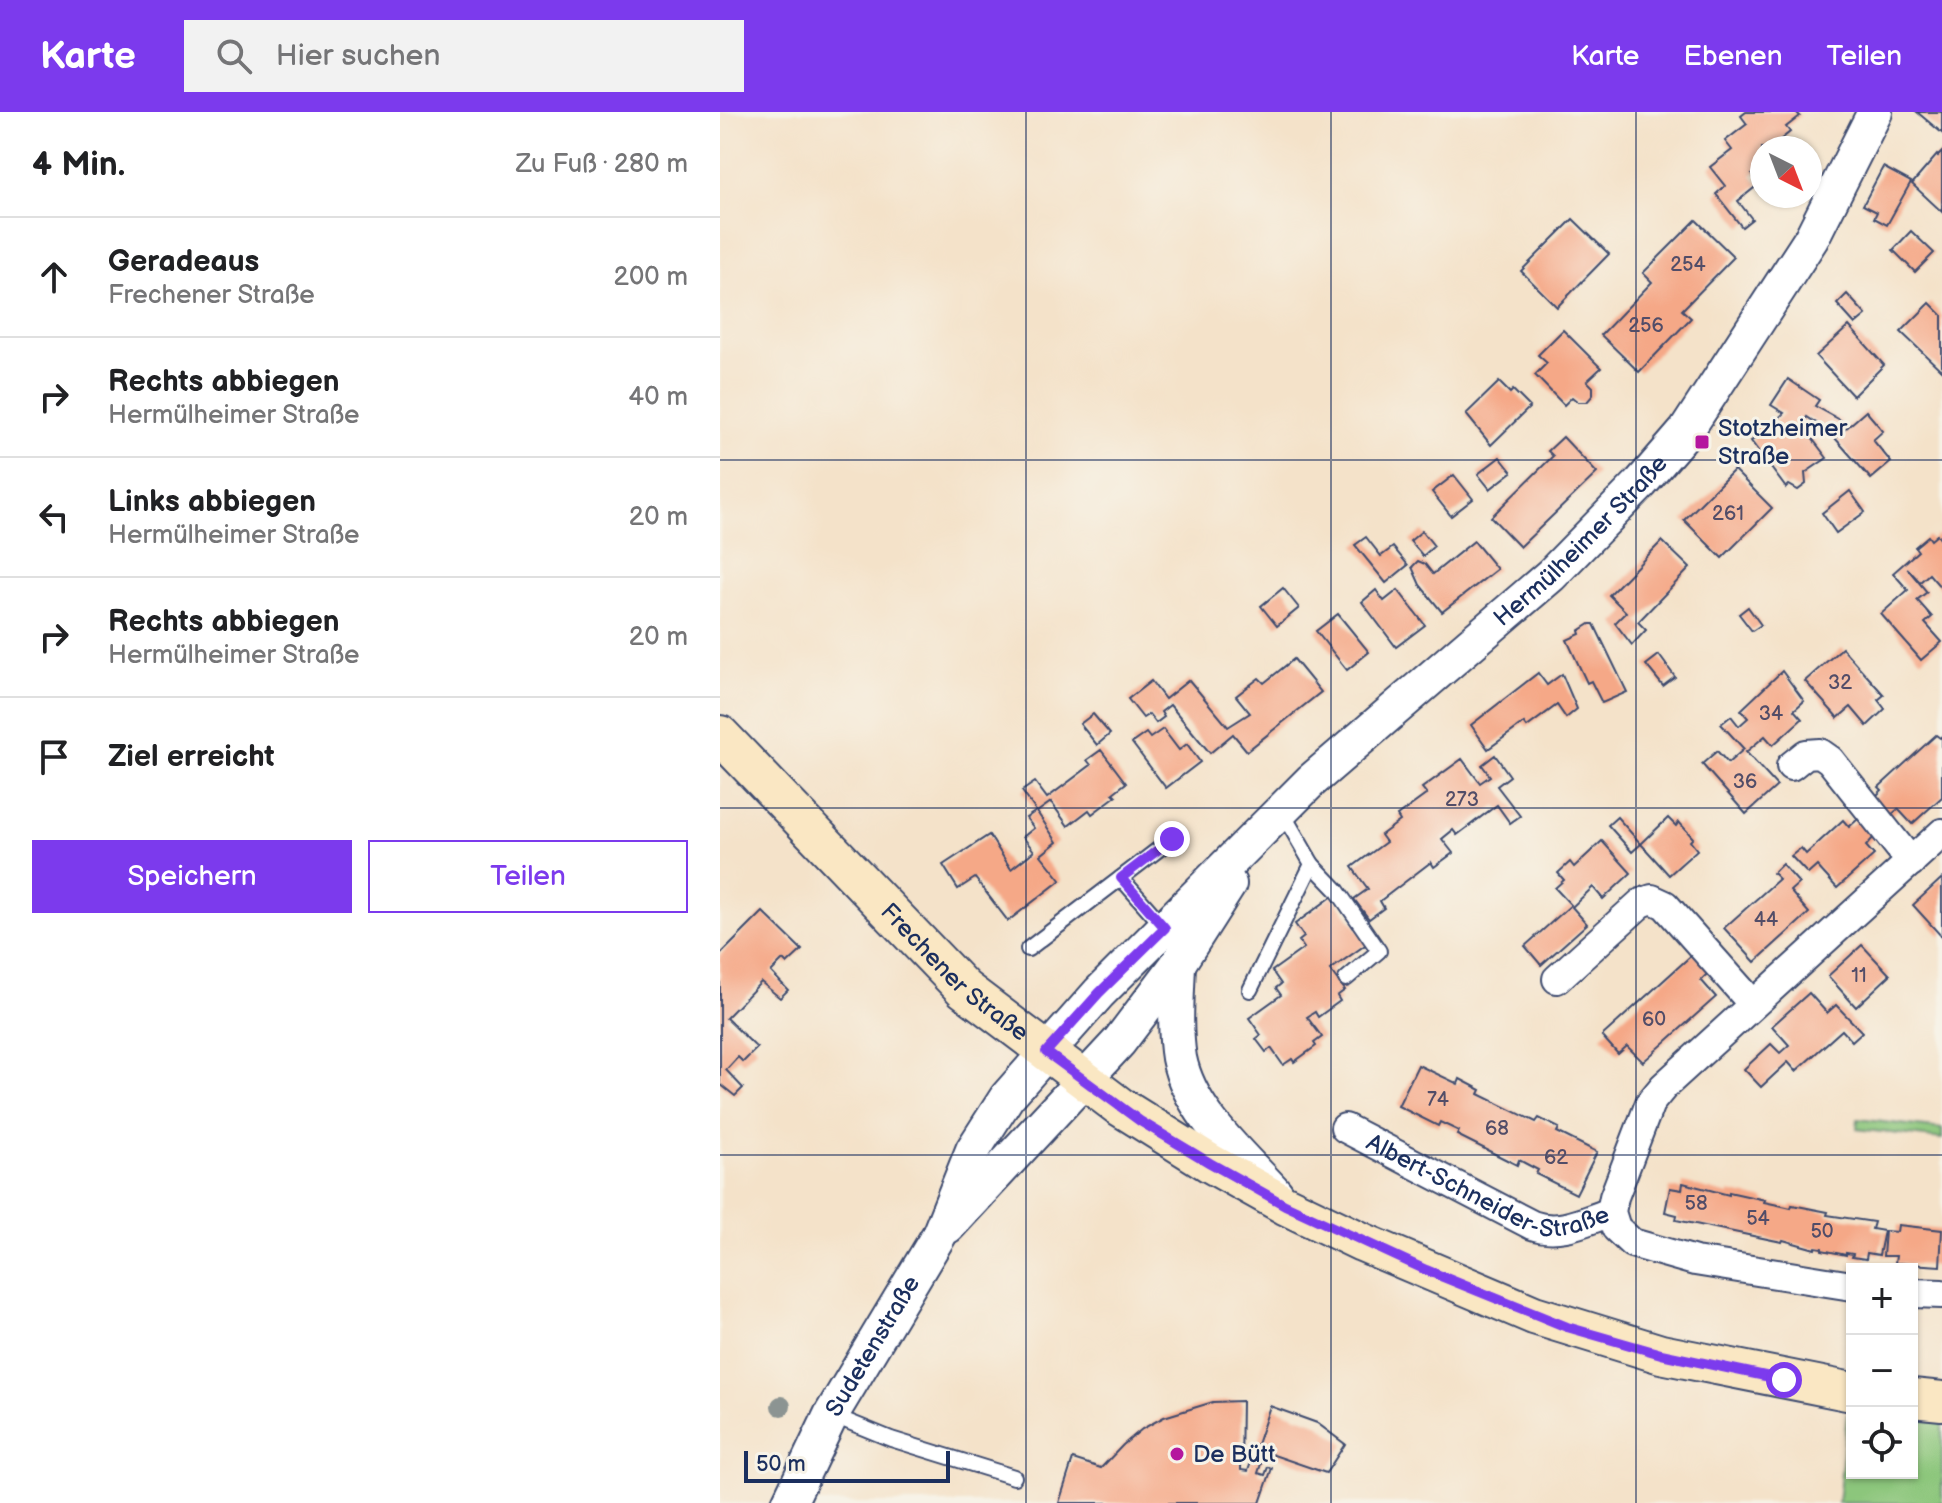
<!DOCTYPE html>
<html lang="de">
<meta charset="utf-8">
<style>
:root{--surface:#fff;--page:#f2f2f2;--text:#202124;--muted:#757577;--line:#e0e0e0;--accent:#7c3aed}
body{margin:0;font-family:"Balsamiq Sans",sans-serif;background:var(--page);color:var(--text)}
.controls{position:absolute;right:24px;bottom:24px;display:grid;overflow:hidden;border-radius:0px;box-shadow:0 2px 6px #0004}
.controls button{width:72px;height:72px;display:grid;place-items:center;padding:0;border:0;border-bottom:2px solid var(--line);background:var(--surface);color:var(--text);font:40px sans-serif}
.compass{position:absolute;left:1030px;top:24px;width:72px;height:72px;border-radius:50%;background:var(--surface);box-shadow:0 2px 6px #0004;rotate:138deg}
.scale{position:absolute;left:24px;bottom:20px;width:206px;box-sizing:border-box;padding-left:8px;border:4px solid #1b2f5e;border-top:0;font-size:22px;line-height:28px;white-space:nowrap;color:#1b2f5e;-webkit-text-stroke:6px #f7f3e8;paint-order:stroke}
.stop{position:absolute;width:24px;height:24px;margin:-18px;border:6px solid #7c3aed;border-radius:50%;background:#fff}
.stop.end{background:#7c3aed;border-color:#fff;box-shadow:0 2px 8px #0008}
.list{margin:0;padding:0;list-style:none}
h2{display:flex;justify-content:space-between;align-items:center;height:104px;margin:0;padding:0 32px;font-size:34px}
h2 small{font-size:26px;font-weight:400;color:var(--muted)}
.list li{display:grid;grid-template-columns:52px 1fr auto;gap:24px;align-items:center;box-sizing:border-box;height:120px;padding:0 32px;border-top:2px solid var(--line)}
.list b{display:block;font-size:30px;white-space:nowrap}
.list p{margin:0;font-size:26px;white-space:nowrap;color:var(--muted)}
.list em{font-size:26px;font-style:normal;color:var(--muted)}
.actions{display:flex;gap:16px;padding:24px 32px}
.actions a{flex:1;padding:18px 0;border:2px solid var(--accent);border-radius:0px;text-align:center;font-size:28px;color:var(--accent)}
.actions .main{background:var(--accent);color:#fff}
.icon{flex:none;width:44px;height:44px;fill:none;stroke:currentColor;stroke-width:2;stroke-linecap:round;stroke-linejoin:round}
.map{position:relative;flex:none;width:1222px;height:1391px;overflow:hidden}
header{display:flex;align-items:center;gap:48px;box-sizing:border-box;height:112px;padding:0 40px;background:var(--accent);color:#fff}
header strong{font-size:38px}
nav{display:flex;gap:44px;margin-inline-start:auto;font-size:28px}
.search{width:560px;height:72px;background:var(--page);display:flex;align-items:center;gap:20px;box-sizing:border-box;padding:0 28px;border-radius:0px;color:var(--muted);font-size:30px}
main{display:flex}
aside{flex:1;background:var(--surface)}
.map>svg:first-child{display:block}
</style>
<header>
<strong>Karte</strong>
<div class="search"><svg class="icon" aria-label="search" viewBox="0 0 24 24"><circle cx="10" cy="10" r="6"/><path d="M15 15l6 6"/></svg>Hier suchen</div>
<nav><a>Karte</a><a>Ebenen</a><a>Teilen</a></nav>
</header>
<main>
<aside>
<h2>4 Min.<small>Zu Fuß · 280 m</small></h2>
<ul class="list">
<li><svg class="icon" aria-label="ahead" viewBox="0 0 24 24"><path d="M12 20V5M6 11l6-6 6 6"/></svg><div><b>Geradeaus</b><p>Frechener Straße</p></div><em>200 m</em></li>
<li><svg class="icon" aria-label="right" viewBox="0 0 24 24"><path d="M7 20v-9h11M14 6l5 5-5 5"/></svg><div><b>Rechts abbiegen</b><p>Hermülheimer Straße</p></div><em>40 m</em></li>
<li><svg class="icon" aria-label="left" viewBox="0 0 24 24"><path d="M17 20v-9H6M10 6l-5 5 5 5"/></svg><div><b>Links abbiegen</b><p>Hermülheimer Straße</p></div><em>20 m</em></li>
<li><svg class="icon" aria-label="right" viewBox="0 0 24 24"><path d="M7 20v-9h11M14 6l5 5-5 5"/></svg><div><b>Rechts abbiegen</b><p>Hermülheimer Straße</p></div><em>20 m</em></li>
<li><svg class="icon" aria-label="arrive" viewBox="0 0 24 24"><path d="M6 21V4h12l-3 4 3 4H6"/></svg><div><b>Ziel erreicht</b></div></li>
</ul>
<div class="actions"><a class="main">Speichern</a><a>Teilen</a></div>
</aside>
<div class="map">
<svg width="1222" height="1391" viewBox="0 0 1222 1391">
<rect width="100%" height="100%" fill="#f7f3e8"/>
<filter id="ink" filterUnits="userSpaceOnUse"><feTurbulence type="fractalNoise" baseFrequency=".0125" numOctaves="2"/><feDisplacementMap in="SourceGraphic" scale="16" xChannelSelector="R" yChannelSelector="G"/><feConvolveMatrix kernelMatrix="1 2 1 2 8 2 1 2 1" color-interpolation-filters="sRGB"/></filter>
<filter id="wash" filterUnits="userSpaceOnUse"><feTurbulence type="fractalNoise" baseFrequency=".006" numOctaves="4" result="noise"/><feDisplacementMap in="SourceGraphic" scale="32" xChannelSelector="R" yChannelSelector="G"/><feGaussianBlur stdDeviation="1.8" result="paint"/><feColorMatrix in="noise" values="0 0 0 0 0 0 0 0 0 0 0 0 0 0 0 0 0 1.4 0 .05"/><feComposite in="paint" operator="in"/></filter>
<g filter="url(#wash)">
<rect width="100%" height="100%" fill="#f4e2c9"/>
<g fill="#8cc67b" stroke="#547a6c" stroke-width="2">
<polygon points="1138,1007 1222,1017 1222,1027 1137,1017"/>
<polygon points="1127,1303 1132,1304 1132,1361 1192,1361 1192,1307 1222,1309 1222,1391 1118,1391"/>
</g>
<g id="blocks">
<g fill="#f5a887">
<polygon points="1026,0 1076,0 1080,4 1066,15 1070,20 1050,36 1042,36 1042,55 1032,63 1039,72 1018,89 1032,107 1022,115 996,82 1005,74 990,55 1012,38 1005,29 1027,12 1021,4"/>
<polygon points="1197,0 1222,0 1222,21 1216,16"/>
<polygon points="1222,40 1222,100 1192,72 1217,43 1218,44"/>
<polygon points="1163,55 1191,70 1167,113 1154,106 1157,100 1143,93"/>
<polygon points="853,107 889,142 837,195 801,159"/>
<polygon points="976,108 1014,145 962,198 971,206 919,260 881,223 932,170 923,161"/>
<polygon points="1191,119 1214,141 1195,160 1173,138"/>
<polygon points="1127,182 1146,203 1135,212 1117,192"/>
<polygon points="1210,191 1222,203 1222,259 1181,220"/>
<polygon points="1129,214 1164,253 1133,284 1096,244"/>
<polygon points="843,218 881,256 867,269 873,275 873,283 867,290 858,290 852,285 844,293 815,263 827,251 818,243"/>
<polygon points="1068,267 1099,288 1095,294 1122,309 1113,322 1087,305 1082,313 1107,346 1085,361 1086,372 1078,378 1069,373 1066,376 1031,329 1034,327 1031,321 1035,312 1045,311 1050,315 1064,301 1051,293"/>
<polygon points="779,270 790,281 793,278 810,295 771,333 746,302"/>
<polygon points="1146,299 1163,319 1153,328 1171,350 1151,367 1115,326"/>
<polygon points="843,325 877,361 800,435 771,405 833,344 828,339"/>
<polygon points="780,345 792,360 770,377 758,362"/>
<polygon points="1014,358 1052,396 1002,446 964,408"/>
<polygon points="734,363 753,387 731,404 712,380"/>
<polygon points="1130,379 1145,400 1116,421 1102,401"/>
<polygon points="702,419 714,434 703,444 690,429"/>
<polygon points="1217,423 1222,429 1222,477 1209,462 1200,470 1187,456 1207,480 1197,488 1212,505 1205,511 1222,530 1201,548 1161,502 1188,478 1173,461 1198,439 1195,435 1208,424 1211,428"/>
<polygon points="646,425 661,444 673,435 688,453 666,471 635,433"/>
<polygon points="754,429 777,457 722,500 700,473 692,455 698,449 705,452 713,462"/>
<polygon points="942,429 970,456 918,510 926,518 912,533 895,511 906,500 889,483"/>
<polygon points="563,476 579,496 557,514 541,494"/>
<polygon points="656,478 664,489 678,478 705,513 676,535 642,490"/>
<polygon points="1028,495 1041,513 1032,519 1019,502"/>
<polygon points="618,502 649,540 627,558 596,519"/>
<polygon points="870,512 874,512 907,580 882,591 871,569 867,571 847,528 860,522 859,519"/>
<polygon points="1122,536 1164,583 1158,588 1165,597 1147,614 1131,595 1118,606 1085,569"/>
<polygon points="939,543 955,565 943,574 926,553"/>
<polygon points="574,547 601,580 527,639 513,622 490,641 450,593 441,600 444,605 436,611 429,602 423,606 408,587 431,569 445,587 469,568 508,615 530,601 516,584 539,566 544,571"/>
<polygon points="1062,559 1084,589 1074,598 1082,607 1053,633 1045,624 1026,640 1057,674 1026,702 982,652 997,639 1008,651 1024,637 1001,612 1011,604 1019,614 1028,606 1021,598"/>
<polygon points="818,561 827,573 842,562 857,597 846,606 837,593 807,615 804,611 768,637 751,613"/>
<polygon points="373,602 390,622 377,633 360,612"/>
<polygon points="443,617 459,638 467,632 480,650 446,676 412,631 426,621 430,626"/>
<polygon points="1216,623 1220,626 1222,624 1222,685 1192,712 1178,697 1169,705 1153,687 1162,678 1159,675"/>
<polygon points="381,638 406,671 393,681 396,684 372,702 369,698 348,714 331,690 317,700 337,730 321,743 341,768 288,809 255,766 238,777 223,753 269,723 291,757 314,739 303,725 314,716 306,706 316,699 302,679 315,670 327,686 371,653 367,648"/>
<polygon points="775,643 790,664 777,674 800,704 790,711 777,693 737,723 733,718 722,727 733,741 714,755 711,750 660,789 664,796 649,807 634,787 648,777 632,755 666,730 661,723 680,709 677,704 707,682 702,676 742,647 760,671 770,664 762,653"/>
<polygon points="897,705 921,732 948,706 956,714 959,710 973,726 970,729 977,738 949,763 921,732 912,740 888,713"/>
<polygon points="1138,707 1154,725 1146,734 1154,743 1117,776 1097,754 1088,762 1071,744 1081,736 1086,742 1123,708 1129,715"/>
<polygon points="882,729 911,761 883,787 873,775 852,795 867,812 821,853 805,834 851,793 835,776 844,768 838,761 850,750 854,755"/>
<polygon points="1062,752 1079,771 1070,779 1089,801 1035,850 1004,816 1059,767 1053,761"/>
<polygon points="1222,766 1222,825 1193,793"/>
<polygon points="613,784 648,831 610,858 625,878 617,884 620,889 598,905 595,900 587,905 602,925 594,931 596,934 574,950 572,947 563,953 551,936 546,940 536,927 541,923 529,906 561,883 556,876 561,872 552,859 584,836 579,829 584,825 575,812"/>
<polygon points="43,800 82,838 67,852 63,848 51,860 68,878 60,886 41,870 6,906 37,936 23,950 18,945 6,958 23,976 15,984 0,972 0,843"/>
<polygon points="1142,833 1170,863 1136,895 1108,864"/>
<polygon points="974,841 990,859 981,868 996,885 923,950 907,934 898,942 882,924"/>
<polygon points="1089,881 1107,901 1116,893 1142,920 1132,929 1122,918 1076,959 1068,950 1041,975 1024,957 1051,932 1060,941 1069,933 1052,914"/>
<polygon points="698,953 738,972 740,967 761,978 759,982 816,1010 819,1006 839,1016 837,1020 877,1040 856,1082 816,1062 818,1058 799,1048 797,1053 737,1023 739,1019 720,1010 718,1014 678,994"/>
<polygon points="963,1071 1009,1083 1009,1080 1045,1088 1044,1090 1058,1093 1071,1096 1072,1093 1108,1100 1107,1103 1154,1110 1152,1117 1164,1119 1159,1143 1147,1141 1146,1147 1132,1145 1133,1142 1126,1141 1126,1143 1102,1138 1102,1136 1096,1135 1095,1137 1063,1128 1062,1130 956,1108 957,1103 945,1100 950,1076 962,1078"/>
<polygon points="1178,1113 1222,1118 1220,1154 1175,1151 1176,1144 1163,1144 1165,1119 1177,1120"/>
<polygon points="522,1289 521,1358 528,1359 550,1294 597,1311 625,1332 606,1361 545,1340 538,1361 545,1363 548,1355 552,1356 540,1391 339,1391 353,1347 381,1356 403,1333 422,1317 444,1305 493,1290"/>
</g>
</g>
</g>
<g filter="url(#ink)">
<use href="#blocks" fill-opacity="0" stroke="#3c4a6e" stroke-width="2"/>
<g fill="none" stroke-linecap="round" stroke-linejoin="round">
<g stroke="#3c4a6e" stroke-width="18">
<g id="service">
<polyline points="592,752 617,778 659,839 626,867"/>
<polyline points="401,766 445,816"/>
<polyline points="308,837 452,727"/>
<polyline points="530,878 592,752 562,700"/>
<polyline points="112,1303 171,1327 294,1365"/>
</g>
</g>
<g stroke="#3c4a6e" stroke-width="32">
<g id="minor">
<polyline points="1071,654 1086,642 1100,641 1110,648 1191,750"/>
<polyline points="837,867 921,791 932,787 945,793 1033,892"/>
<path id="s1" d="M625,1016l187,97c28,10 52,-4 79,-13"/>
<polyline points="1132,1174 975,1149 912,1131 896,1116 891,1100 894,1085 930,991 944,974 1222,721"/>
<polyline points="1192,1181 1222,1182"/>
</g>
</g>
<g stroke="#3c4a6e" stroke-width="38">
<g id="tertiary">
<path d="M458,852c-1,31 -4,63 1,94 11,55 61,96 97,136"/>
<polyline points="228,1114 399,930 458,852 509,772"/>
<path id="s2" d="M69,1391l42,-88 108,-180 34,-85 34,-53 92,-104 212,-212 240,-206 90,-92 45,-52 125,-192 64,-127"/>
</g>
</g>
<g stroke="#3c4a6e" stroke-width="42">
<g id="secondary">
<path id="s3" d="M0,623l244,254 155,117 91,57 75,42 77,37 172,73 127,39 191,38"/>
<polyline points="1192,1286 1222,1289"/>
</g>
</g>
<use href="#service" stroke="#fff" stroke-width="14"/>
<use href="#minor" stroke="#fff" stroke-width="28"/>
<use href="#tertiary" stroke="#fff" stroke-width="34"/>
<use href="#secondary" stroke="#fae7c3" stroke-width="38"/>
</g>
<circle fill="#8c9492" cx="61" cy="1294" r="10"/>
</g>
<g fill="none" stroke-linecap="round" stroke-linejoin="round" filter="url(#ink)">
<polyline stroke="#7c3aed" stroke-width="10" points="452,727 401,766 445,816 379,881 326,940 420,1009 490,1051 565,1093 706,1158 847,1215 941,1242 1064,1268"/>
</g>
<path fill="none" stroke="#1b2f5e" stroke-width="2" stroke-opacity="0.55" d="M306,0v1391M611,0v1391M916,0v1391M0,348h1222M0,696h1222M0,1043h1222"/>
<g fill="#b5179e" stroke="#f7f3e8" stroke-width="3">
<rect x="974" y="322" width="16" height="16" rx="4"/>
<circle cx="457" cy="1342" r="8"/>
</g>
<g text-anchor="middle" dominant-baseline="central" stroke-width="6" stroke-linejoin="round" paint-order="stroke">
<g font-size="20" fill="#524d68">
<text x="968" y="153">254</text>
<text x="926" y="214">256</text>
<text x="1008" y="402">261</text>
<text x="1120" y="571">32</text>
<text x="1051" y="602">34</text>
<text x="1025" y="670">36</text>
<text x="742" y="688">273</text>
<text x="1046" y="808">44</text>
<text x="1139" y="864">11</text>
<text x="934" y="908">60</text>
<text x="718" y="988">74</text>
<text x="777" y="1017">68</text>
<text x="836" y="1046">62</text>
<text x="976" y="1092">58</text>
<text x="1038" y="1107">54</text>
<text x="1102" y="1120">50</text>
</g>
<g font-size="24" fill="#1b2f5e" stroke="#f7f3e8" text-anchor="start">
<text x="998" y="316">Stotzheimer<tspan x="998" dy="28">Straße</tspan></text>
<text x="473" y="1342">De Bütt</text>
</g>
<g font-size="24" fill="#1b2f5e" stroke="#f7f3e8">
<text stroke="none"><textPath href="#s2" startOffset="1262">Hermülheimer Straße</textPath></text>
<text stroke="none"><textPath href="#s3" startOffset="334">Frechener Straße</textPath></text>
<text stroke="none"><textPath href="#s1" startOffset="158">Albert-Schneider-Straße</textPath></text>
<text stroke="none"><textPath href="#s2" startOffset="178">Sudetenstraße</textPath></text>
</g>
</g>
</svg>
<div class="controls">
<button>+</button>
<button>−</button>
<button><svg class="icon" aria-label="locate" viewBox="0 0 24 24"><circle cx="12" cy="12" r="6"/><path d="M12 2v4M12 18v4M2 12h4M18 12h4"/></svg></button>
</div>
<svg class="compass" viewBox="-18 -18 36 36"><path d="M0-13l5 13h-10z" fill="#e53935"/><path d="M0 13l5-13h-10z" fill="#757577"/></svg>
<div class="scale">50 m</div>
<div class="stop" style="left:1064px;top:1268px"></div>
<div class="stop end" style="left:452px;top:727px"></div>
</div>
</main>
